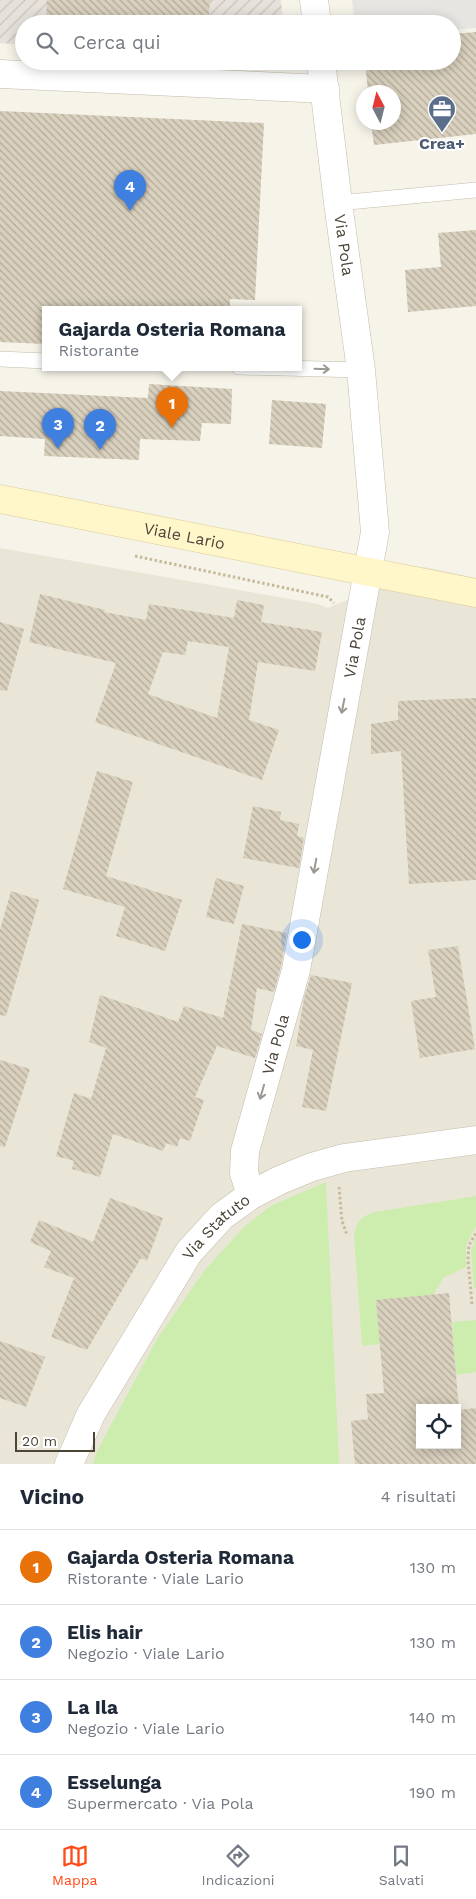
<!DOCTYPE html>
<html lang="it">
<meta charset="utf-8">
<style>
:root{--surface:#fff;--page:#f6f6f7;--text:#1f2937;--muted:#747a83;--line:#e0e1e3;--accent:#ff4b17}
body{margin:0;font-family:"Work Sans",sans-serif;background:var(--page);color:var(--text)}
.controls{position:absolute;right:15px;bottom:15px;display:grid;overflow:hidden;border-radius:0px;box-shadow:0 2px 12px #0003}
.controls button{width:45px;height:45px;display:grid;place-items:center;padding:0;border:0;border-bottom:1px solid var(--line);background:var(--surface);color:var(--text);font:25px sans-serif}
.compass{position:absolute;left:356px;top:85px;width:45px;height:45px;border-radius:50%;background:var(--surface);box-shadow:0 2px 12px #0003;rotate:353deg}
.scale{position:absolute;left:15px;bottom:12px;width:80px;box-sizing:border-box;padding-left:5px;border:2px solid #4b4437;border-top:0;font-size:14px;line-height:18px;white-space:nowrap;color:#4b4437;-webkit-text-stroke:4px #fff;paint-order:stroke}
.you{position:absolute;left:301px;top:939px;width:18px;height:18px;margin:-12px;border:4px solid #fff;border-radius:50%;background:#1a73e8;box-shadow:0 0 0 8px #1a73e833}
.badge{display:grid;place-items:center;width:32px;height:32px;border-radius:50%;background:var(--accent);color:#fff;font-size:16px;font-weight:700}
.pin{position:absolute;translate:-50% -41px;filter:drop-shadow(0 1px 2px #0008)}
.pin::after{content:'';position:absolute;top:26px;width:18px;height:15px;background:inherit;clip-path:polygon(0 0,100% 0,50% 100%)}
.popup{position:absolute;left:42px;top:306px;width:260px;height:65px;box-sizing:border-box;display:grid;place-content:center;border-radius:0px;background:var(--surface);filter:drop-shadow(0 1px 4px #0005);font-size:16px;white-space:nowrap;color:var(--muted)}
.popup b{font-size:19px;color:var(--text)}
.popup::after{content:'';position:absolute;left:50%;top:100%;margin-left:-10px;border:10px solid transparent;border-top-color:var(--surface)}
.list{margin:0;padding:0;list-style:none}
h2{display:flex;justify-content:space-between;align-items:center;height:65px;margin:0;padding:0 20px;font-size:21px}
h2 small{font-size:16px;font-weight:400;color:var(--muted)}
.list li{display:grid;grid-template-columns:32px 1fr auto;gap:15px;align-items:center;box-sizing:border-box;height:75px;padding:0 20px;border-top:1px solid var(--line)}
.list b{display:block;font-size:19px;white-space:nowrap}
.list p{margin:0;font-size:16px;white-space:nowrap;color:var(--muted)}
.list em{font-size:16px;font-style:normal;color:var(--muted)}
.icon{flex:none;width:28px;height:28px;fill:none;stroke:currentColor;stroke-width:2;stroke-linecap:round;stroke-linejoin:round}
.map{position:relative;flex:none;width:476px;height:1464px;overflow:hidden}
.search{position:absolute;background:var(--surface);box-shadow:0 2px 12px #0003;left:15px;right:15px;top:15px;height:55px;display:flex;align-items:center;gap:12px;box-sizing:border-box;padding:0 18px;border-radius:28px;color:var(--muted);font-size:19px}
.sheet{height:365px;background:var(--surface)}
nav{display:flex;justify-content:space-around;align-items:center;box-sizing:border-box;height:70px;border-top:1px solid var(--line);background:var(--surface);font-size:14px;color:var(--muted)}
nav a{display:grid;justify-items:center;gap:2px}
nav .on{color:var(--accent)}
.map>svg:first-child{display:block}
</style>
<div class="map">
<svg width="476" height="1464" viewBox="0 0 476 1464">
<defs>
<pattern id="industrial-furrows" width="10" height="10" patternUnits="userSpaceOnUse" patternTransform="scale(1.25)"><rect width="10" height="10" fill="#e6e2db"/><path d="M-1 1l2-2M0 10L10 0M9 11l2-2" fill="none" stroke="#c7c3bd"/></pattern>
<pattern id="building-back-hatch" width="6" height="6" patternUnits="userSpaceOnUse" patternTransform="scale(1.25)"><rect width="6" height="6" fill="#d9d0be"/><path d="M-1 5l2 2M0 0l6 6M5-1l2 2" fill="none" stroke="#b2aa9b"/></pattern>
</defs>
<rect width="100%" height="100%" fill="#f6f3e9"/>
<path fill="#eae6d7" fill-rule="evenodd" d="M0,548l318,56 10,4 96,-41 52,11v886h-476zM420,1408h37v37h-37z"/>
<polygon fill="url(#industrial-furrows)" points="0,0 281,0 283,24 24,24 24,45 0,43"/>
<g fill="#cdedaf">
<polygon points="326,1182 339,1464 93,1464 97,1451 157,1339 204,1271 245,1226 272,1205"/>
<path d="M476,1196v30l-10,19v22l-23,11 -10,17 -57,5 4,44 -18,2 -8,-110c2,-14 7,-20 21,-24z"/>
<polygon points="476,1237 476,1288 474,1288 471,1251"/>
<polygon points="476,1320 476,1372 456,1375 452,1322"/>
</g>
<polygon fill="#e7e5e1" points="352,0 476,0 476,28 452,30 452,24 355,24"/>
<g fill="url(#building-back-hatch)" fill-rule="evenodd">
<polygon points="47,0 210,0 208,24 46,24"/>
<polygon points="476,32 476,134 374,145 371,122 394,122 394,92 368,92 365,61 452,61 452,34"/>
<polygon points="0,111 264,123 255,300 230,299 230,309 46,309 46,344 0,342"/>
<polygon points="476,230 476,306 408,312 405,270 441,267 438,233"/>
<polygon points="149,384 232,389 231,424 202,423 200,441 140,439 139,460 44,456 45,439 0,436 0,391 148,398"/>
<polygon points="272,400 326,404 322,448 269,444"/>
<path d="M40,594l65,16 -1,2 42,8 3,-16 85,14 3,-18 27,5 -3,17 61,10 -7,39 -57,-9 -9,58 30,10 -17,50 -167,-58 21,-59 -87,-21zM188,641l41,6 -12,71 -69,-24 15,-42 22,3z"/>
<polygon points="0,622 24,629 7,691 0,690"/>
<polygon points="476,698 476,880 409,884 401,751 371,754 371,724 398,720 398,701"/>
<polygon points="97,771 133,782 106,876 182,900 165,951 116,936 125,907 63,889"/>
<polygon points="253,806 281,812 280,820 299,824 297,836 304,838 299,868 243,858"/>
<polygon points="216,878 244,886 234,924 206,917"/>
<polygon points="11,891 39,900 6,1016 0,1015 0,930"/>
<polygon points="242,924 287,933 281,966 274,992 257,988 251,1030 262,1034 255,1058 217,1046 195,1097 204,1100 190,1141 180,1138 177,1147 166,1143 163,1151 113,1134 100,1177 72,1169 74,1161 56,1156 74,1093 91,1099 106,1048 89,1042 100,995 178,1022 184,1006 223,1018"/>
<polygon points="458,946 475,1049 420,1058 411,1001 436,997 428,950"/>
<polygon points="311,975 352,983 326,1111 302,1107 313,1050 296,1046 304,998"/>
<polygon points="0,1060 30,1069 5,1147 0,1146"/>
<polygon points="110,1198 163,1218 147,1261 141,1258 87,1350 51,1337 74,1278 44,1267 51,1251 30,1242 39,1220 93,1242"/>
<path d="M449,1293l10,117 17,-2v56h-121l-4,-43 17,-2 -2,-25 18,-1 -8,-93zM420,1408h37v37h-37z"/>
<polygon points="0,1341 45,1357 26,1407 0,1398"/>
</g>
<g fill="none" stroke-linecap="round" stroke-linejoin="round">
<g stroke="#c3bcab" stroke-width="16">
<g id="lane">
<polyline points="338,203 476,190"/>
<polyline points="0,359 46,361"/>
<polyline points="239,367 361,370"/>
</g>
</g>
<g stroke="#c3bcab" stroke-width="29">
<g id="street">
<polyline points="314,0 317,24"/>
<polyline points="0,74 325,89"/>
<path id="s1" d="M251,1195l-7,-22 1,-22 51,-181 79,-438 -14,-162 -23,-167 -17,-142"/>
<path id="s2" d="M69,1464l22,-50 98,-162 33,-36 29,-21 29,-15 32,-13 32,-9 132,-18"/>
</g>
</g>
<g stroke="#dacc95" stroke-width="29">
<g id="secondary">
<path id="s3" d="M0,499l476,94"/>
</g>
</g>
<g stroke="#c6ba9b" stroke-width="3" stroke-dasharray="2.5 2.5" stroke-linecap="butt">
<polyline points="135,556 328,597 334,603"/>
<polyline points="339,1187 342,1221 347,1235"/>
<polyline points="472,1304 468,1260 469,1245 476,1233"/>
</g>
<use href="#lane" stroke="#fff" stroke-width="15"/>
<use href="#street" stroke="#fff" stroke-width="28"/>
<use href="#secondary" stroke="#fff6ca" stroke-width="28"/>
</g>
<defs><path id="oneway-shaft" d="M-6 0H5M1.5-3L5.5 0L1.5 3" fill="none" stroke-width="1.6" stroke-linecap="round" stroke-linejoin="round" transform="scale(1.25)"/></defs>
<g stroke="#9c9891">
<use href="#oneway-shaft" transform="translate(322 369) rotate(2)"/>
<use href="#oneway-shaft" transform="translate(343 706) rotate(101)"/>
<use href="#oneway-shaft" transform="translate(315 866) rotate(100)"/>
<use href="#oneway-shaft" transform="translate(262 1092) rotate(106)"/>
</g>
<defs>
<g id="office-pin" transform="scale(1.4375)"><path d="M0 17L-7.5 6A9.5 9.5 0 1 1 7.5 6Z" fill="#5c6f8a" stroke="#fff"/><path d="M-6-3h4V-5.5h4V-3h4V5H-6ZM-1-4.5V-3h2v-1.5ZM-6 0V1H6V0Z" fill="#fff"/></g>
</defs>
<g fill-rule="evenodd">
<use href="#office-pin" x="442" y="109"/>
</g>
<g text-anchor="middle" dominant-baseline="central" stroke-width="4" stroke-linejoin="round" paint-order="stroke">
<g font-size="16" font-weight="bold" fill="#4e5e75" stroke="#fff">
<text x="442" y="143">Crea+</text>
</g>
<g font-size="16" fill="#4b4437" stroke="#fff">
<text transform="translate(344 245) rotate(82)">Via Pola</text>
<text stroke="none"><textPath href="#s3" startOffset="188">Viale Lario</textPath></text>
<text stroke="none"><textPath href="#s1" startOffset="561">Via Pola</textPath></text>
<text stroke="none"><textPath href="#s1" startOffset="156">Via Pola</textPath></text>
<text stroke="none"><textPath href="#s2" startOffset="281">Via Statuto</textPath></text>
</g>
</g>
</svg>
<div class="controls">
<button><svg class="icon" aria-label="locate" viewBox="0 0 24 24"><circle cx="12" cy="12" r="6"/><path d="M12 2v4M12 18v4M2 12h4M18 12h4"/></svg></button>
</div>
<svg class="compass" viewBox="-18 -18 36 36"><path d="M0-13l5 13h-10z" fill="#e53935"/><path d="M0 13l5-13h-10z" fill="#747a83"/></svg>
<div class="scale">20 m</div>
<div class="you"></div>
<div class="pin badge" style="left:172px;top:428px;background:#e8710a">1</div>
<div class="popup"><b>Gajarda Osteria Romana</b>Ristorante</div>
<div class="pin badge" style="left:100px;top:450px;background:#3f7fe0">2</div>
<div class="pin badge" style="left:58px;top:449px;background:#3f7fe0">3</div>
<div class="pin badge" style="left:130px;top:211px;background:#3f7fe0">4</div>
<div class="search"><svg class="icon" aria-label="search" viewBox="0 0 24 24"><circle cx="10" cy="10" r="6"/><path d="M15 15l6 6"/></svg>Cerca qui</div>
</div>
<section class="sheet">
<h2>Vicino<small>4 risultati</small></h2>
<ul class="list">
<li><span class="badge" style="background:#e8710a">1</span><div><b>Gajarda Osteria Romana</b><p>Ristorante · Viale Lario</p></div><em>130 m</em></li>
<li><span class="badge" style="background:#3f7fe0">2</span><div><b>Elis hair</b><p>Negozio · Viale Lario</p></div><em>130 m</em></li>
<li><span class="badge" style="background:#3f7fe0">3</span><div><b>La Ila</b><p>Negozio · Viale Lario</p></div><em>140 m</em></li>
<li><span class="badge" style="background:#3f7fe0">4</span><div><b>Esselunga</b><p>Supermercato · Via Pola</p></div><em>190 m</em></li>
</ul>
</section>
<nav>
<a class="on"><svg class="icon" aria-label="map" viewBox="0 0 24 24"><path d="M3 6l6-2 6 2 6-2v14l-6 2-6-2-6 2zM9 4v14M15 6v14"/></svg>Mappa</a>
<a><svg class="icon" aria-label="directions" viewBox="0 0 24 24"><path d="M12 3l9 9-9 9-9-9zM9 14v-3h6M13 9l2 2-2 2"/></svg>Indicazioni</a>
<a><svg class="icon" aria-label="saved" viewBox="0 0 24 24"><path d="M7 4h10v16l-5-4-5 4z"/></svg>Salvati</a>
</nav>
